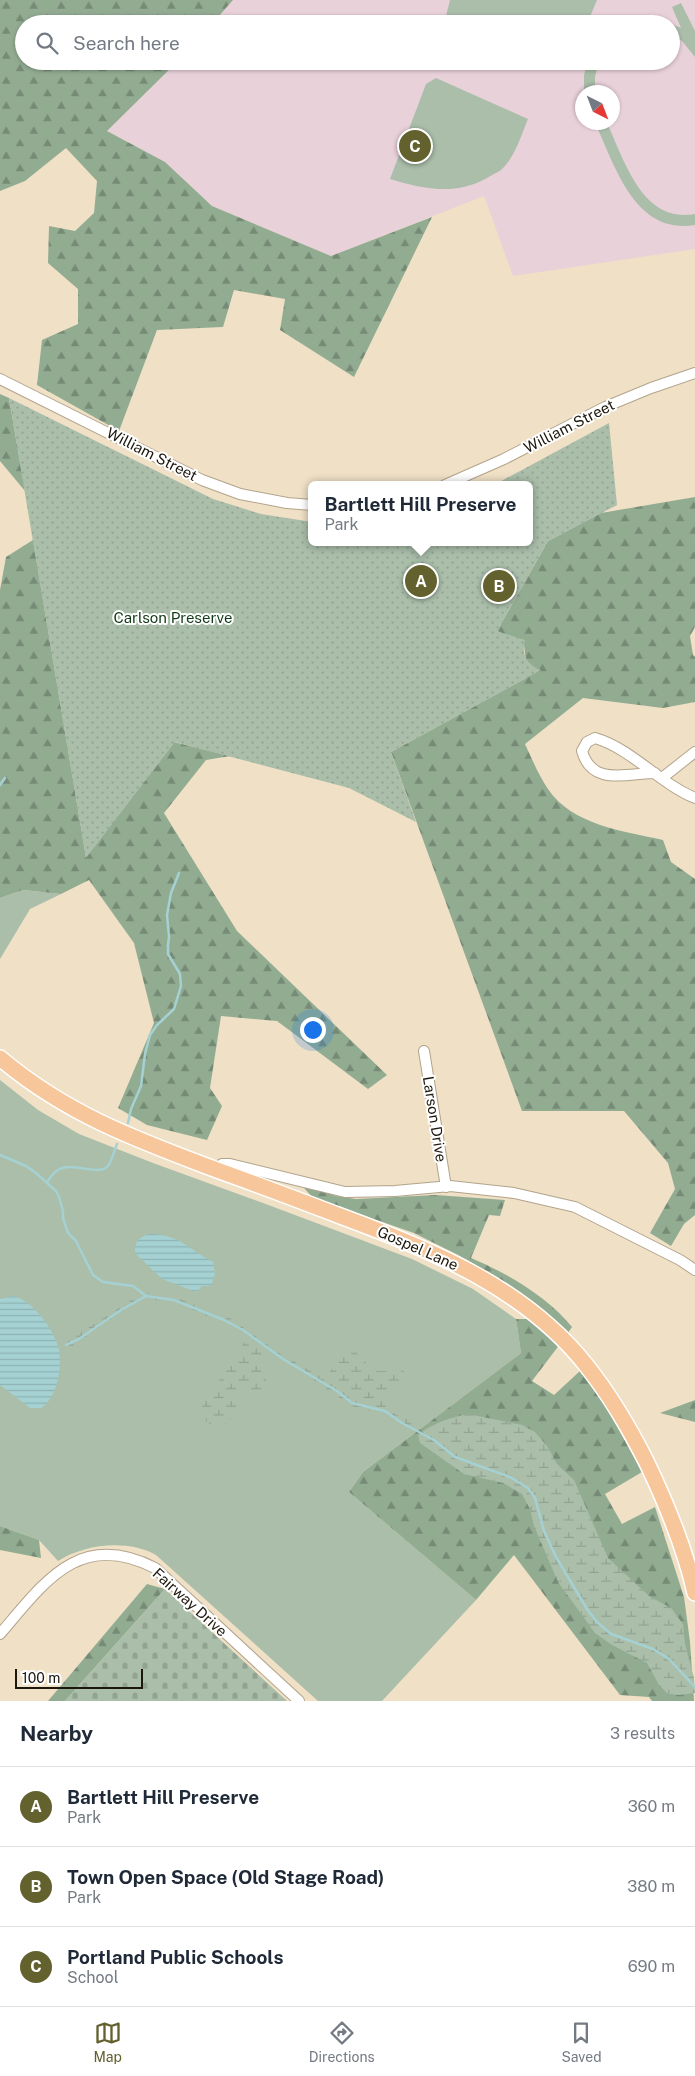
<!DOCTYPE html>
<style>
:root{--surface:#fff;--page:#f6f6f7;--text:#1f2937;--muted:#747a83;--line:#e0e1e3;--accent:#63612e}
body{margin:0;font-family:"Public Sans",sans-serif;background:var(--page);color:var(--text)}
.compass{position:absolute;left:575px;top:85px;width:45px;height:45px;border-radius:50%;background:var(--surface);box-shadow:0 1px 4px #0004;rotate:138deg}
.scale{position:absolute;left:15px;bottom:12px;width:128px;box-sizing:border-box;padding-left:5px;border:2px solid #1c170d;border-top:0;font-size:14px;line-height:18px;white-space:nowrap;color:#1c170d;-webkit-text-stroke:4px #fff;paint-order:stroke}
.you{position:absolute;left:312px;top:1029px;width:18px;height:18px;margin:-12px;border:4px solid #fff;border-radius:50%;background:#1a73e8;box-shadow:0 0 0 8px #1a73e833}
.badge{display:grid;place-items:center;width:32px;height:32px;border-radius:50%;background:var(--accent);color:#fff;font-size:16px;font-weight:700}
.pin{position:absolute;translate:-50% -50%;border:2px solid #fff;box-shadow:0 1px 5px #0006}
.popup{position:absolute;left:308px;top:481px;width:225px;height:65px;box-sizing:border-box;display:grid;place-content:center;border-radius:8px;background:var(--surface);filter:drop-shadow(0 1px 4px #0005);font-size:16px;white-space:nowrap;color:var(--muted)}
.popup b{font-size:19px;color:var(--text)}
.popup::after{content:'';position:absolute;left:50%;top:100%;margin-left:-10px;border:10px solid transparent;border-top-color:var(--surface)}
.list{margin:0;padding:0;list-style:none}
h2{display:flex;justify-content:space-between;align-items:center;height:65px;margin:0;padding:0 20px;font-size:21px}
h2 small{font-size:16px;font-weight:400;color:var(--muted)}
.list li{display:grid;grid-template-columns:32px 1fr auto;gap:15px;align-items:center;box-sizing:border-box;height:80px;padding:0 20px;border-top:1px solid var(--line)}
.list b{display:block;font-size:19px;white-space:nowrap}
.list p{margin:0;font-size:16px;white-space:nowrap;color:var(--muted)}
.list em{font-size:16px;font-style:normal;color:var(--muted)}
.icon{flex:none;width:28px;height:28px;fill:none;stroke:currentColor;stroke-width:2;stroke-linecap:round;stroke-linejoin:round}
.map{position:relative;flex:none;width:695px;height:1701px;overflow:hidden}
.search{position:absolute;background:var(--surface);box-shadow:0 1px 4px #0004;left:15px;right:15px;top:15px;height:55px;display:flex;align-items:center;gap:12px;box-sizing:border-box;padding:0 18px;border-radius:28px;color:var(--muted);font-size:19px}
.sheet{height:305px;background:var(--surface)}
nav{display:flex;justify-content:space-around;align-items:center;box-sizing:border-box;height:70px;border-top:1px solid var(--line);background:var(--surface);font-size:14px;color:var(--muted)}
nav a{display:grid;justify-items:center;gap:2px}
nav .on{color:var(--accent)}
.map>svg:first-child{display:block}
</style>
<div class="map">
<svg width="695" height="1701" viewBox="0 0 695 1701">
<defs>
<pattern id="forest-firs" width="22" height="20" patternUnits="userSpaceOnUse" patternTransform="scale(1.25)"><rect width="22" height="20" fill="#92ac92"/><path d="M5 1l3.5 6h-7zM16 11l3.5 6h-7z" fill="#768b76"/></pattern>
<pattern id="wetland-marsh" width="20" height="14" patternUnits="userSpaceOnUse" patternTransform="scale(1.25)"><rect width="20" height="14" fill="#aabeaa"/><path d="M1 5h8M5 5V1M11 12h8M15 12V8" fill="none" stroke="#92a391"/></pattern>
<pattern id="cemetery-stones" width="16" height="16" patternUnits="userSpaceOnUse" patternTransform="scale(1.25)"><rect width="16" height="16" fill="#aabeaa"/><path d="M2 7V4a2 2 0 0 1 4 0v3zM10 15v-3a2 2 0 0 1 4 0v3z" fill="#92a391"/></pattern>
<pattern id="park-dots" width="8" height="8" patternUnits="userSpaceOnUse" patternTransform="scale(1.25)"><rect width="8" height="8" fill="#aabeaa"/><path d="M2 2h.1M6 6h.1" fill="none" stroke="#92a391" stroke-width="1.8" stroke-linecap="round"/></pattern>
<pattern id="water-rules" width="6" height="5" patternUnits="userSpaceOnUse" patternTransform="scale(1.25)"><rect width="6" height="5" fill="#a5d1d3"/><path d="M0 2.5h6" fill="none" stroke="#8db3b4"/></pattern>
</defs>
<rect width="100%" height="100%" fill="#efe0c6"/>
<path fill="#e9d1da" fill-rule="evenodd" d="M233,0h462v249l-182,27 -29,-80 -153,60 -119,-50 -47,-44 -58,-31 71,-70h493v-37h-459zM582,92h30v30h-30z"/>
<g fill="#aabeaa">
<polygon points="450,0 597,0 587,24 444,24"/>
<path d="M681,3l14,28v26l-13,-16 -11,-6v-11h-47c21,-6 38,-5 57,4l-9,-21z"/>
<polygon points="472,61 546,61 516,69 488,69"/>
<polygon points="588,61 599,61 595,77 595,92 584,92 584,75"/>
<path d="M436,78l92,41c-7,17 -13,38 -27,51 -4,3 -10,5 -14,8 -32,18 -64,11 -97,1l36,-95z"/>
<path d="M595,123h12c17,36 35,101 88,91v11c-61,10 -80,-60 -100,-102z"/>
<polygon points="23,890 61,894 30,909 0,959 0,898"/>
<path d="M0,1080l38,30 41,24 74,29 110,40 149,56 61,30 43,30 5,34 -158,119 -14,20 127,108 -94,101h-64l-162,-146c-29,-16 -71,-11 -98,6l-19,-21 -39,-14z"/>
</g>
<g fill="url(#forest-firs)">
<polygon points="0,0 233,0 212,24 24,24 24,61 178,61 107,131 165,162 212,206 331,256 432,217 354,377 280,330 285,299 234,290 223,327 157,330 119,431 37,385 42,340 78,324 78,289 48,263 49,226 75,231 94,213 97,181 66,148 25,181 0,191"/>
<polygon points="0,394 9,398 25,491 0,461"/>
<path d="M695,497v130l-5,9 3,19 2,2v45l-32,6 -80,-10 -58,46c7,15 14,32 23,45 24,36 75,42 115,51l8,22 24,17v336l-11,9 -13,22 -21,-13 25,-44 -7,-26 -44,-52h-102l-131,-359 137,-75 -4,-32 -27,-14 51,-90 53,-28z"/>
<polygon points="33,540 86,857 174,742 230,756 206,760 164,813 237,931 387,1075 368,1089 277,1021 221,1016 210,1088 222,1106 207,1140 147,1125 118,1108 154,1023 134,943 89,880 61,894 23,890 0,898 0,590 6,557"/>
<path d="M304,1188h8l24,8 20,3 80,-4 69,5 -5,16 -11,-1 -18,43c36,15 77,39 101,69l-7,10 -43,-41 -29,-21 -35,-20 -44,-22 -101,-35z"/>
<polygon points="516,1319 529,1319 560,1344 532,1381 554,1395 580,1371 603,1401 642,1472 605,1494 622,1524 655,1507 684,1597 690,1642 694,1701 652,1701 649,1697 620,1695 514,1555 476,1600 349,1492 363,1472 521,1353"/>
<polygon points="695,1400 695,1422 660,1413"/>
<polygon points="0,1526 39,1540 41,1558 0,1550"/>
<polygon points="147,1584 165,1589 65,1701 48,1701"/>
</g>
<g fill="url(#wetland-marsh)">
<path d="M151,1292l29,7 50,19 51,36 44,25c7,-8 10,-19 18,-26 14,-10 21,12 31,17 9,3 19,-1 27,-2l7,9 -1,4 -20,17 -3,6c7,12 20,11 30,20v4l-3,2 -7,-1 -22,-15 -34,-9 -7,-5 -8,-9 -4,-1 -14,3v-4l2,-4 -49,-31 -5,7c2,13 8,26 -5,35l-9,-4h-9c-3,5 -2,7 -1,12 1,9 -9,16 -14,21l-11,2 -8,-6 -4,-10 1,-10 30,-39 13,-23 -3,-4c-23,-13 -66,-37 -93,-35 -14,1 -30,14 -40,23 -11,10 -22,24 -38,25l-6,-3 3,-5 72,-46z"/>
<path d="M468,1414l54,11 13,7 12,14 10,18 17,16 34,78 41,38 22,12 12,16 2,20 9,34 1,15 -16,2 -11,-1 -9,-9 -12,-22 -35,-18 -17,-12 -37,-51 -24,-56 -4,-17 -8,-15 -19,-11 -39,-9 -44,-31 -2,-8c15,-12 31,-17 50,-21z"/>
</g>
<polygon fill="url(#cemetery-stones)" points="165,1589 287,1701 65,1701"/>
<path fill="url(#park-dots)" d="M9,398l204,101 48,15 51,8v20h218v-57h-36l115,-62 8,82 -69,36 -51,90 28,9c-4,14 2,25 16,30l-150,82 25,70 -67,-34 -174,-46 -89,116z"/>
<g fill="url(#water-rules)">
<path d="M152,1234c30,2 36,15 61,28l2,12 -4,12h-9l-6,6 -34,-13 -27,-26c-1,-12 6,-18 17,-19z"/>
<path d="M13,1296c20,4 43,36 46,55 3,18 -2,47 -18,57h-11l-30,-23v-86z"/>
</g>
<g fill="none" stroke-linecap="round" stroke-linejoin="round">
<g stroke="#a5d1d3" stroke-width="2.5">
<polyline points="0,785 5,778"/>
<polyline points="128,1123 131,1109 141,1086 145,1054 150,1035 157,1025 174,1009 181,986 180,974 168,954 168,945 169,937 167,915 171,893 179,873"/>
<polyline points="0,1155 26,1166 36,1173 56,1191 59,1197 63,1211 63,1218 68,1233 76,1241 93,1275 103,1282 133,1286 146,1296"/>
<path d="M47,1182c3,-4 6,-9 11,-12 14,-9 41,7 50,-4 4,-5 6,-15 9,-22"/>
<polyline points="66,1345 79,1339 121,1310 146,1296 174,1300 224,1320 243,1330 283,1359 337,1391 352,1403 385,1411 402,1423 434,1440 455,1457 510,1477 528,1488 535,1498 544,1531 556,1557 587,1609 597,1622 611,1634 653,1649 669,1659 695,1687"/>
</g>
<g stroke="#b2a48b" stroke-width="12">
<g id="minor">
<polyline points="0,379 202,480 240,494 287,503 312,505"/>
<polyline points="445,485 504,459 605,407 651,388 695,373"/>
<path d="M655,773c-27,0 -63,14 -73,-22l5,-9 8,-4c37,11 64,45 100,60"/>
<polyline points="662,778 695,752"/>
<polyline points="424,1051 446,1187"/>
<polyline points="215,1169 222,1164 230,1164 345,1192 395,1191 450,1186 514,1193 575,1207 680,1260 695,1270"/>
<path d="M0,1634c44,-51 79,-105 155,-66l144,133"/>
</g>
</g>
<g stroke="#fff" stroke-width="18">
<path id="primary" d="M0,1058c66,56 137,82 217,112 42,15 84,31 126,47 89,33 182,71 243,148 24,30 44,64 61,98 20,42 38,85 48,130"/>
</g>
<use href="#minor" stroke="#fff" stroke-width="10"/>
<use href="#primary" stroke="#f7c69a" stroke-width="15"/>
</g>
<g text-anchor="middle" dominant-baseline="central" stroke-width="4" stroke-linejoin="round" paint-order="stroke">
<g font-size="15" fill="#1c170d" stroke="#fff">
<text transform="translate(569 426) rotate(-27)">William Street</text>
<text transform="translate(152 454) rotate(27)">William Street</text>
<text transform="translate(435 1119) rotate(81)">Larson Drive</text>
<text transform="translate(418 1248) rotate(24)">Gospel Lane</text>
<text transform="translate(190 1602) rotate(42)">Fairway Drive</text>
</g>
<g font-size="15" fill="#123a16" stroke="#fff">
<text x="173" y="617">Carlson Preserve</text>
</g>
</g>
</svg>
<svg class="compass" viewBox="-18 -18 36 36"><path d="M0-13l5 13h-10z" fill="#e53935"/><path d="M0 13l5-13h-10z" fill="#747a83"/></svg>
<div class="scale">100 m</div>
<div class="you"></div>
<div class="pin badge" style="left:421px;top:581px">A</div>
<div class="popup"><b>Bartlett Hill Preserve</b>Park</div>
<div class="pin badge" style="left:499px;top:586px">B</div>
<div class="pin badge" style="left:415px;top:146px">C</div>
<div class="search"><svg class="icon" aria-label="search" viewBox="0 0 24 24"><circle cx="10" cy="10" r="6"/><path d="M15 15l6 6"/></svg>Search here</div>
</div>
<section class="sheet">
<h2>Nearby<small>3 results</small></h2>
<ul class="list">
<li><span class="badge">A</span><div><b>Bartlett Hill Preserve</b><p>Park</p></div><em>360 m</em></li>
<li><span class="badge">B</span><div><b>Town Open Space (Old Stage Road)</b><p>Park</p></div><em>380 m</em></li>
<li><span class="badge">C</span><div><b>Portland Public Schools</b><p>School</p></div><em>690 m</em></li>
</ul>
</section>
<nav>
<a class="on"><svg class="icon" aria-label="map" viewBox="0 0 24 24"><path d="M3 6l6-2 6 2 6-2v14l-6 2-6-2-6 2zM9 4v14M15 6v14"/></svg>Map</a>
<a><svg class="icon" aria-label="directions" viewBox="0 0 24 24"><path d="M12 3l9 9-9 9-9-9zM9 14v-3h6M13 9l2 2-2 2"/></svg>Directions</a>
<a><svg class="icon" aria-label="saved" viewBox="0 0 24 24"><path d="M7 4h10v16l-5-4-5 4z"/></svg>Saved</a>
</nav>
